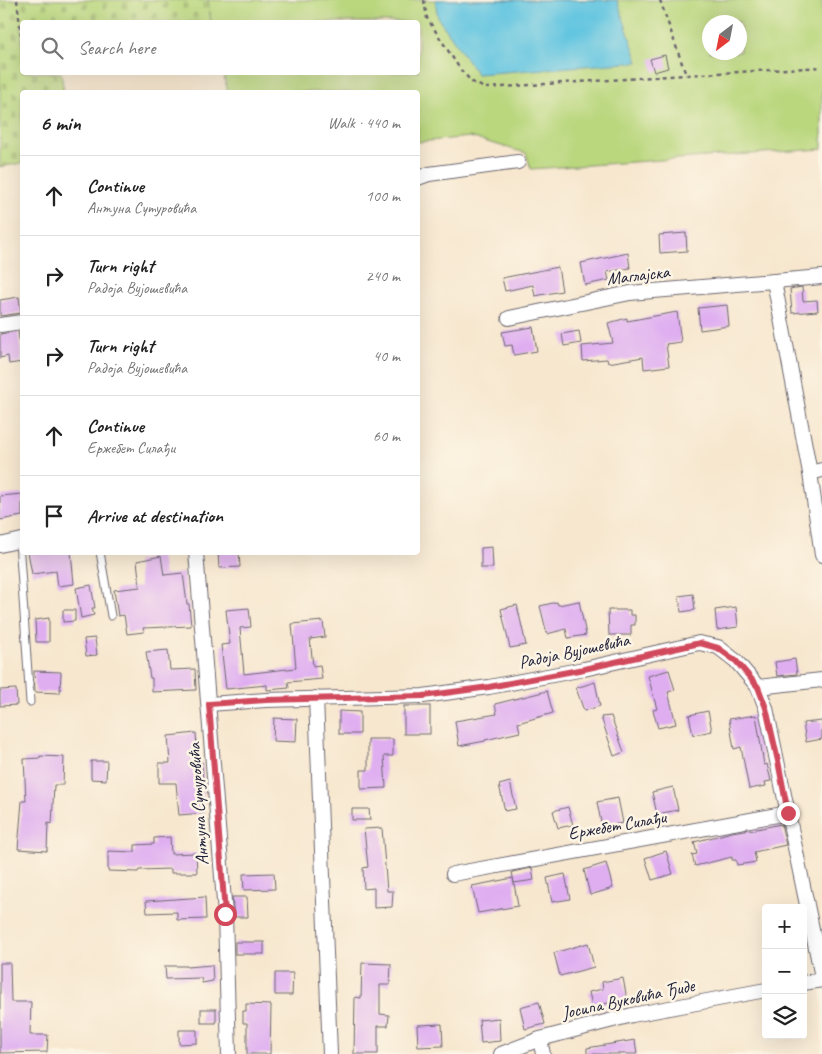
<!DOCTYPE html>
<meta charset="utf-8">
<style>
:root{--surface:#fff;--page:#f2f2f2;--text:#222;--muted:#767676;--line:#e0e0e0}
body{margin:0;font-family:Caveat,sans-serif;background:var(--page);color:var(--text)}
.controls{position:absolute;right:15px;bottom:15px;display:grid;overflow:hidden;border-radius:5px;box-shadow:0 5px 20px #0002}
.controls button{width:45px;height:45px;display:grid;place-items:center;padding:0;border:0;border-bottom:1px solid var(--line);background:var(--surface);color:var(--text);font:25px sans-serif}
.compass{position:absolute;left:702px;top:15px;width:45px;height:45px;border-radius:50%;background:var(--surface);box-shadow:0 5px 20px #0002;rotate:212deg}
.stop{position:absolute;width:15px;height:15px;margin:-11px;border:4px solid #d1495b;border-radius:50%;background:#fff}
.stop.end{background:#d1495b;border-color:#fff;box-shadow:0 1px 5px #0008}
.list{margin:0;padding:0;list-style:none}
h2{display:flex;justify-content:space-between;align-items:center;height:65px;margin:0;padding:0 20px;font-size:21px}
h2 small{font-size:16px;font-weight:400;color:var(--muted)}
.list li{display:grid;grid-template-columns:32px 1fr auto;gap:15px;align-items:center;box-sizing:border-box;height:80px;padding:0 20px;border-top:1px solid var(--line)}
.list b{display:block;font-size:19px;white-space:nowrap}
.list p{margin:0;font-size:16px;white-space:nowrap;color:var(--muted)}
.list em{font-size:16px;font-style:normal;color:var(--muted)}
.icon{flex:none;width:28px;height:28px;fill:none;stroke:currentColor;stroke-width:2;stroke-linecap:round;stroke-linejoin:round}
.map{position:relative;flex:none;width:822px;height:1054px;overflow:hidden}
.search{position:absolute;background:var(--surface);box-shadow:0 5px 20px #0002;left:20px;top:20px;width:400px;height:55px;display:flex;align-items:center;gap:12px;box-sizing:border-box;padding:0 18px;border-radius:5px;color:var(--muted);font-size:19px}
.panel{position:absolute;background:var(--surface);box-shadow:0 5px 20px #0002;left:20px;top:90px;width:400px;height:465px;border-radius:5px}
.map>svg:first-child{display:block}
</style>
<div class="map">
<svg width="822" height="1054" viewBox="0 0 822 1054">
<defs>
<pattern id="cemetery-stones" width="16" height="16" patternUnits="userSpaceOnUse" patternTransform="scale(1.25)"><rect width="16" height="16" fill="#bad77e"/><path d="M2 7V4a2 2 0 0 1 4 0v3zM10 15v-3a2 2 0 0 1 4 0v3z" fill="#a0b86e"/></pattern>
</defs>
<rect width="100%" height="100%" fill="#fcf5e5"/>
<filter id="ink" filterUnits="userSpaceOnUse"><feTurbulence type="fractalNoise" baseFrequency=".02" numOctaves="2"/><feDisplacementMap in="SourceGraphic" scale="10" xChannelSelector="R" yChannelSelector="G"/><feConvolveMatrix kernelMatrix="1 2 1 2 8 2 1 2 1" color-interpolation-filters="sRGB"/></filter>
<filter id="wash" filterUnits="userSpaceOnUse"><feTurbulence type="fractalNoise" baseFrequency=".0096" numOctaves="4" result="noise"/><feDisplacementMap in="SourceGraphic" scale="20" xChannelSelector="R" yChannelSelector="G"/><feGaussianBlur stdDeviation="1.12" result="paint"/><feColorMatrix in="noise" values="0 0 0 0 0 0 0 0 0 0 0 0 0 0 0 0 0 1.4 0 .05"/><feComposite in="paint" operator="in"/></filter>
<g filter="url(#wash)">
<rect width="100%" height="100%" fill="#f7e7cf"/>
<path fill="#bad77e" stroke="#6e7c5c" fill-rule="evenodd" d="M208,0h614v149l-291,20 -5,-16 -56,-16 -52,5v-50h-190l-5,-19 195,-1v-50h-207zM710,22h30v30h-30z"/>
<polygon fill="url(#cemetery-stones)" stroke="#6e7c5c" points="0,0 208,0 211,22 22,22 22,72 61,73 64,92 22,92 22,163 0,167"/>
<polygon fill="#62c5e0" stroke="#42748e" points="435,0 617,0 638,62 477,74 438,18"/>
<g id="blocks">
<g fill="#dfaef1">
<polygon points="665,55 668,68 654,72 650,59"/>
<polygon points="686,233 687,251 660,253 659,235"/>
<polygon points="628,253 630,268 607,272 609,280 585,285 581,263"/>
<polygon points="558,267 562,291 535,296 533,285 505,291 502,278"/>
<polygon points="802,287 803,301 817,300 818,311 792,313 790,289"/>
<polygon points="19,297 21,313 0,316 0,300"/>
<polygon points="727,305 729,326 700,330 698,308"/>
<polygon points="677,312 681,342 666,344 669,366 644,369 643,357 608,363 607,359 583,361 582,346 613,343 608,323 627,318 627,321"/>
<polygon points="533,327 537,351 514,355 512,345 505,346 502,332"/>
<polygon points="18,331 22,362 9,364 8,356 0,358 0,334"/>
<polygon points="579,331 581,343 564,346 562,334"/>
<polygon points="22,494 22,516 0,520 0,496"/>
<polygon points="492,547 493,568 481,568 481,548"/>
<polygon points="28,552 71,552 74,584 58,586 56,571 32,574"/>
<polygon points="218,552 239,552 240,567 219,568"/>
<polygon points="161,556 164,575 183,573 187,604 189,604 191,626 143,628 144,632 127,634 124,615 118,616 114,590 140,587 137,561"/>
<polygon points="91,585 95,608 92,608 94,615 81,618 76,588"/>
<polygon points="693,594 695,610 681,612 679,596"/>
<polygon points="579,601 586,635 568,638 566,629 547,634 540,606 557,602 558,605"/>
<polygon points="517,605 526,645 510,648 501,609"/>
<polygon points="736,607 738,627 717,630 715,610"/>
<polygon points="249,608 251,627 240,628 244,674 296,668 292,624 323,621 325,637 310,639 313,666 320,665 322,679 288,682 289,688 267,690 267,685 226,689 221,645 230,644 226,610"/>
<polygon points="63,610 75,610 75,621 63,622"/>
<polygon points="608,610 630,610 630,615 635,615 635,625 631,625 631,635 609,635"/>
<polygon points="49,618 49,642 36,642 35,620"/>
<polygon points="95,638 97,655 86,656 84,639"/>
<polygon points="168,650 170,670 195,669 196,690 152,692 152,678 150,678 146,652"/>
<polygon points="795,659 797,674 777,676 775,662"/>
<polygon points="669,670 675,690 668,692 676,724 658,728 653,710 657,709 648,676"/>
<polygon points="34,671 61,672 60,693 35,692"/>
<polygon points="595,682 600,706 584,711 576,688"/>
<polygon points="16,689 17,705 0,706 0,690"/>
<polygon points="547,691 553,713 518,723 520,732 485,740 485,741 459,746 455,721 497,714 495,704"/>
<rect x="404" y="706" width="26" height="28"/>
<polygon points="339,711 360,712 360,734 339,734"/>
<polygon points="708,711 712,731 693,735 689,715"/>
<polygon points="756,715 764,765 767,764 771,781 765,782 766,786 749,789 741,747 734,749 729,719"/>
<polygon points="611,716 624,752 614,756 601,717"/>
<polygon points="274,718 297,719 296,742 273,741"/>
<polygon points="822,721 822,739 806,742 803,723"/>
<polygon points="196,733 198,762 202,762 204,813 179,815 176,783 159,783 159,763 170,763 168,736"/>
<polygon points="368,739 393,739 393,756 384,756 386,788 361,789 361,770 368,770"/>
<polygon points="40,756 64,757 63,785 54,785 52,824 48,823 47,851 18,849 22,801 26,801 24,759 40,758"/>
<polygon points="91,761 107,761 106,780 91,779"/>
<polygon points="510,782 516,809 505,811 499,785"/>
<polygon points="673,787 678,810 657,814 652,792"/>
<polygon points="618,798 623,823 602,827 597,802"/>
<polygon points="568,807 573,825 558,828 553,811"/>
<polygon points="352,809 369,809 370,820 352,820"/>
<polygon points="781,824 786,845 754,852 756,862 737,865 736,860 732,860 732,857 695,866 692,855 697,854 694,842 732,832 751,829 752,830"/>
<polygon points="382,828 387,891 393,891 392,907 374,908 374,888 364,889 363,868 368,867 364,829"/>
<polygon points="170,837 171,854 196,853 197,873 171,873 171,869 139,870 138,872 108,871 108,851 135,852 135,845 154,844 154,838"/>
<polygon points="666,851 673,874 652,880 645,858"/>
<polygon points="606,863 613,888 590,895 584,870"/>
<polygon points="532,868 534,880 514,883 512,872"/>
<polygon points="274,873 275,889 244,890 243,874"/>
<polygon points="565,874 570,899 552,902 547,878"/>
<polygon points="513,878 518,906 478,913 472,886"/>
<polygon points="205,897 206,919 177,920 177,912 147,913 146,901"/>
<polygon points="232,897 247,897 248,917 234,917"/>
<rect x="235" y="942" width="29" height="12"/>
<polygon points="588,943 594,967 560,976 554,953"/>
<polygon points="0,963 10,963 11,1002 31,1002 30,1035 48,1035 47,1052 0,1053"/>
<polygon points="362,963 391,964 390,985 380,985 380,1014 389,1015 388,1026 378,1026 378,1054 354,1054 355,997 361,998"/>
<polygon points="212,965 213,981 202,983 201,978 166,979 165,966 187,966 187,967"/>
<polygon points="275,973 293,973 292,995 275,995"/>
<polygon points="623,978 627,999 604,1004 605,1009 593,1011 589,992 603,989 602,982"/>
<polygon points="539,1002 545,1024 525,1029 520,1007"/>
<polygon points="246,1004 271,1005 270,1054 247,1054 247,1023 243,1023 243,1011 246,1011"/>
<rect x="201" y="1009" width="15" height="14"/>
<polygon points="499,1018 500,1041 481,1043 479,1020"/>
<polygon points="442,1024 443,1046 418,1047 417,1025"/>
<polygon points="179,1030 197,1030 197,1043 179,1044"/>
<polygon points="635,1040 637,1054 587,1054 587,1048"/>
</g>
</g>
</g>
<g filter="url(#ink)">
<use href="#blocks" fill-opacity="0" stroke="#6d676f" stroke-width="1"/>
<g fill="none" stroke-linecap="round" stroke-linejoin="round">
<g stroke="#6d676f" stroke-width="9">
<g id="service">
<polyline points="19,541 30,702"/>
<polyline points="100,552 111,616"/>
</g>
</g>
<g stroke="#6d676f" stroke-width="16">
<g id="minor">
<polyline points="418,178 429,174 518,162"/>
<polyline points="774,281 810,473 822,555"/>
<polyline points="509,318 630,293 822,277"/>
<polyline points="0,325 22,322"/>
<polyline points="810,473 822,470"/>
<polyline points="0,545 22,540"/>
<polyline points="196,552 225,914 229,1054"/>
<polyline points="758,687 822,680"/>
<polyline points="316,698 330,1054"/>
<polyline points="209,704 266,700 423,696 489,687 584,669 699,643 718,647 736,661 758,687 766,708 822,977"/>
<polyline points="453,874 788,813"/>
<polyline points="803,983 822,980"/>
<polyline points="540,1039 543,1054"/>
<polyline points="501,1054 540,1039 632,1015 766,990"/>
</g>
</g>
<g stroke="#6d676f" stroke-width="2.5" stroke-dasharray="4 4" stroke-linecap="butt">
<polyline points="17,0 22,43"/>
<polyline points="424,0 427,18 460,69 472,82 485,88 686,75"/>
<polyline points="660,0 686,75 822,67"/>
</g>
<use href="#service" stroke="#fff" stroke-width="7"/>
<use href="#minor" stroke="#fff" stroke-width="14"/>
</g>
</g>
<g fill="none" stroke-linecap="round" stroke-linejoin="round" filter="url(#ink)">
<polyline stroke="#d1495b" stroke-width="6" points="225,914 209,704 266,700 423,696 489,687 584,669 700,643 718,648 736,661 758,687 766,708 778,761 788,813"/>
</g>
<g text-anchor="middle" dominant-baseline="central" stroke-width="5" stroke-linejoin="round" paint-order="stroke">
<g font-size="18" fill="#22223b" stroke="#fcf5e5">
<text transform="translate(638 275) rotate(-7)">Маглајска</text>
<text transform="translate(574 651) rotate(-12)">Радоја Вујошевића</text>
<text transform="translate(198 804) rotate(-94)">Антуна Сутуровића</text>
<text transform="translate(617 825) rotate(-10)">Ержебет Силађи</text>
<text transform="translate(628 999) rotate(-12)">Јосипа Вуковића Ђиде</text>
</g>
</g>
</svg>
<div class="controls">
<button>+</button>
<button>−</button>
<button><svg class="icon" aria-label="layers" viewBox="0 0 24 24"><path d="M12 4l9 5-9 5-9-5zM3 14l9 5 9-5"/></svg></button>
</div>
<svg class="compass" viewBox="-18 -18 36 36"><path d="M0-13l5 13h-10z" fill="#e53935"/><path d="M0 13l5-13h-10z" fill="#767676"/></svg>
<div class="stop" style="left:225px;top:914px"></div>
<div class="stop end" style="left:788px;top:813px"></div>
<div class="search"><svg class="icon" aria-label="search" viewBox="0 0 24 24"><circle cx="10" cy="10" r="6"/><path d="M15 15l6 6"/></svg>Search here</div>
<section class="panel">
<h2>6 min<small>Walk · 440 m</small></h2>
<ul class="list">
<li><svg class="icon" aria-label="ahead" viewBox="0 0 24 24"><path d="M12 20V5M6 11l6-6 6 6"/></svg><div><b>Continue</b><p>Антуна Сутуровића</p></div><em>100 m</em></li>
<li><svg class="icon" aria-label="right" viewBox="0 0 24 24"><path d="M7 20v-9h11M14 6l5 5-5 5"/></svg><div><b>Turn right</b><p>Радоја Вујошевића</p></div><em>240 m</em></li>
<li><svg class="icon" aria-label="right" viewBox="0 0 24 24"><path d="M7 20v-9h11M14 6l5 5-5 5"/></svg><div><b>Turn right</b><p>Радоја Вујошевића</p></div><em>40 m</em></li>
<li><svg class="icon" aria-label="ahead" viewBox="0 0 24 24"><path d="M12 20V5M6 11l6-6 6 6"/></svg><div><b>Continue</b><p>Ержебет Силађи</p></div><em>60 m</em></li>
<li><svg class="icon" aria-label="arrive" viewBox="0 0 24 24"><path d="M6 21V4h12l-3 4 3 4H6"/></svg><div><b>Arrive at destination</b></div></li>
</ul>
</section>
</div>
